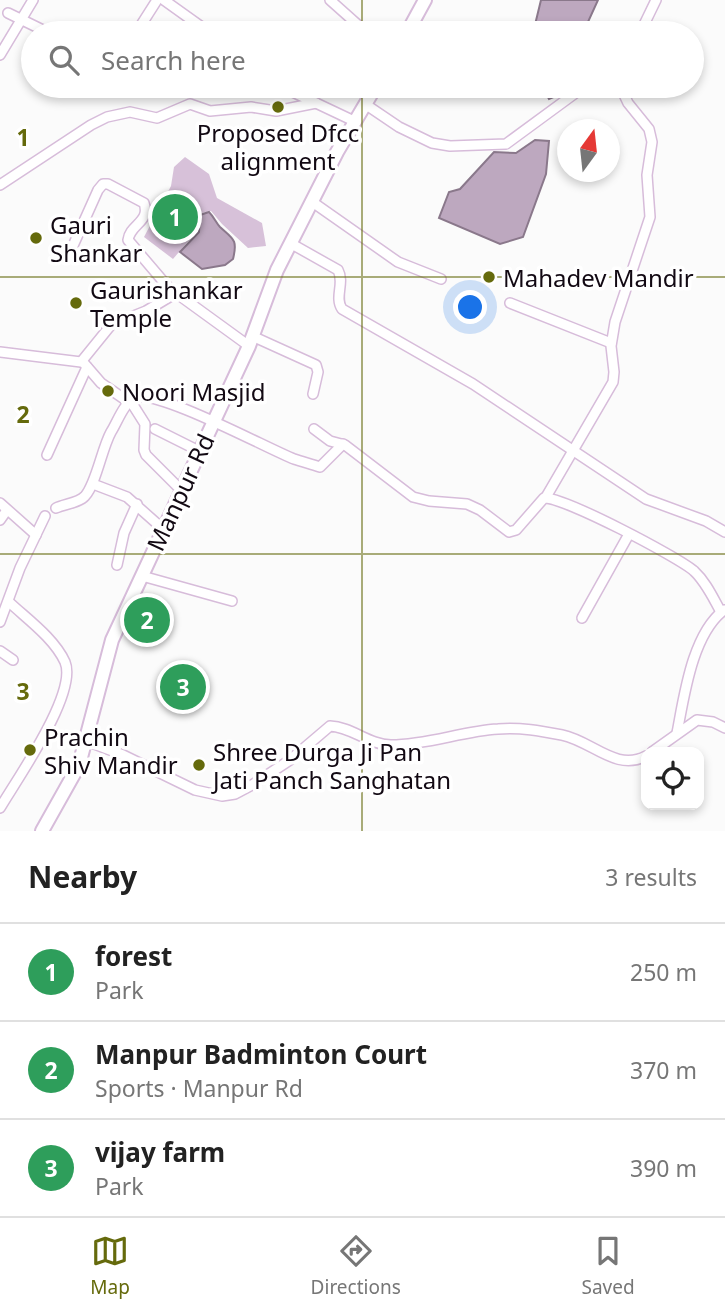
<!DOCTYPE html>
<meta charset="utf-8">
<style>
:root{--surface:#fff;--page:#f2f2f2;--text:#222;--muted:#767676;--line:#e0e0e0;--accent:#656a0c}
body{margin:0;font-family:"Noto Sans",sans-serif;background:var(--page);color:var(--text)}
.controls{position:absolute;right:21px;bottom:21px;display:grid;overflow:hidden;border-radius:14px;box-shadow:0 4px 10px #0003}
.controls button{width:63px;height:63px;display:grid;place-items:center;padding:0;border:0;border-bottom:2px solid var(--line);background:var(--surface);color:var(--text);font:35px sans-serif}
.compass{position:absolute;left:557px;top:119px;width:63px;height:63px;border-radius:50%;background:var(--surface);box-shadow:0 4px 10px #0003;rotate:15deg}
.you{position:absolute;left:471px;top:308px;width:24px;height:24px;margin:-18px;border:5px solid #fff;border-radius:50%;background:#1a73e8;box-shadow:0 0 0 10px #1a73e833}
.badge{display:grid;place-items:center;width:46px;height:46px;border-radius:50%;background:var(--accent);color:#fff;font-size:23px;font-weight:700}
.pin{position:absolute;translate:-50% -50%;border:4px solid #fff;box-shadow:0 2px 7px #0006}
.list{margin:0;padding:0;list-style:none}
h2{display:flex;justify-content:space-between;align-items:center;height:91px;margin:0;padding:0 28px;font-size:30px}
h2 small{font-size:23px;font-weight:400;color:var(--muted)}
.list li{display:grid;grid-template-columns:46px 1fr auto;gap:21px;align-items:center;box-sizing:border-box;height:98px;padding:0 28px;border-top:2px solid var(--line)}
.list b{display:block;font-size:26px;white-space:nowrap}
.list p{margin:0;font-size:23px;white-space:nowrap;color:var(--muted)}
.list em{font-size:23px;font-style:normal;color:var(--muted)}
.icon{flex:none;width:38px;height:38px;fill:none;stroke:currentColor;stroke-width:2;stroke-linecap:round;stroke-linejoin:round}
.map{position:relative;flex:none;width:725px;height:831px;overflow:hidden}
.search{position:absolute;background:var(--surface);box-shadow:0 4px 10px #0003;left:21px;right:21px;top:21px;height:77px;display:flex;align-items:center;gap:18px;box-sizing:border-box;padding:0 24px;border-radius:38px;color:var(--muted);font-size:26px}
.sheet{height:385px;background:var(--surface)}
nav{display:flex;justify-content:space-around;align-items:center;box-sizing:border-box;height:98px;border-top:2px solid var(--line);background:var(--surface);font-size:19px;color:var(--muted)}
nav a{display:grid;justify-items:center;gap:4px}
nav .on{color:var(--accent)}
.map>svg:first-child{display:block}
</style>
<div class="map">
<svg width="725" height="831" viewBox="0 0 725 831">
<rect width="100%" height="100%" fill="#fbfbfb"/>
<polygon fill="#d7c1d9" points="185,157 209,174 217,198 262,223 266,246 248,248 222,224 211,211 198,214 197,231 173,259 144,237 171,186 174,167"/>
<g fill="#bda8bf" stroke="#8a788b" stroke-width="2">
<polygon points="541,0 598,0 583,33 533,33"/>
<polygon points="542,86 569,86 561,94 549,99"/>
<polygon points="535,140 549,141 546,174 523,237 500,244 439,218 449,192 460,189 494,152 516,153"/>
<path d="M209,212c5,5 7,11 11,15 13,12 18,12 13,32l-8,6 -23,4 -22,-17 19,-20 1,-17z"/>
</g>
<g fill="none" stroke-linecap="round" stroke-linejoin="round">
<g stroke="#d7bcda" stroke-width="12">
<g id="minor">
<polyline points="164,0 210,33"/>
<polyline points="330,0 367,33"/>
<polyline points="8,13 49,33"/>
<polyline points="136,33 157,0"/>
<polyline points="640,33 656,0"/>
<polyline points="0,55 33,0"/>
<polyline points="280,86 354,121"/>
<polyline points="365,104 399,127 432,143 450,146 506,144 585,86"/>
<polyline points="0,185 91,125 107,117 130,112 157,118 190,104 210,111 251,107 276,111 316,103"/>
<polyline points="311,201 398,262 441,279"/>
<path d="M290,243l48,27c7,13 -4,27 4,39l131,75 173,115 60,22 19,11"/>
<path d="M72,248l26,-58 5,-6h5l36,19c7,19 -14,21 -16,37l46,54"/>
<polyline points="510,303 611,343"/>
<polyline points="252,336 316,365 318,372 313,394"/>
<polyline points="0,352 81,362 111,325 146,311 176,293 249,346"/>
<polyline points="82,361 101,383 133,405 145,424 144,450 146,455 181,490"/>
<polyline points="155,429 199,451"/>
<path d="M314,429l16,12 15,4 68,52 16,4 38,3 13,6 29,22 7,-2 28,-32c18,-2 134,59 150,73 12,11 19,27 27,41"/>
<polyline points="47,455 87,367"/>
<polyline points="93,484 127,497 163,529"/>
<polyline points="546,497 613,382 614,372 611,346 615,322 650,217 647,175 652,142 649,129 628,103 620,86"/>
<polyline points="0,503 36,535"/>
<path d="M56,508c8,-4 23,-5 29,-12 11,-12 17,-48 26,-64 7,-11 12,-28 24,-34 21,-10 133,51 159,61 9,3 17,5 26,8l23,-23"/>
<polyline points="0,520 7,510"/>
<polyline points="117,565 124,533 137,504"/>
<polyline points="142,576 232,601"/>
<polyline points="582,618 629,534"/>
<polyline points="0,622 20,568 45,516"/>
<polyline points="0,651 13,660"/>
<path d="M677,733c7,-36 15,-99 47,-123"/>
<path d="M86,741l37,14 72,35 27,6 13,-2 17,-9 38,-25 40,-34c22,1 39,19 61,19 36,0 72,-14 107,-16 22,-2 43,2 64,6 30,6 54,37 84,21"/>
<polyline points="652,752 697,720 713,722 725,728"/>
<path d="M0,808c17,-29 78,-115 65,-146 -11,-24 -38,-43 -56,-60"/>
</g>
</g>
<g stroke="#d7bcda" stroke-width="16">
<g id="secondary">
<polyline points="407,33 425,0"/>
<polyline points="42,831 79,765 112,640 249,346 277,270 337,152 376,86"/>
</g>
</g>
<use href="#minor" stroke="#fff" stroke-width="9"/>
<use href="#secondary" stroke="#fff" stroke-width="12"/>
</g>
<path fill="none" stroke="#656a0c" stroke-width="2" stroke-opacity="0.55" d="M362,0v33M362,86v745M0,277h725M0,554h725"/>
<g fill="#656a0c" stroke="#fff" stroke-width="2.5">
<circle cx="278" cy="107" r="7"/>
<circle cx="36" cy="238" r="7"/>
<circle cx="489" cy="277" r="7"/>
<circle cx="76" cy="303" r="7"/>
<circle cx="108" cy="391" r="7"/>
<circle cx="30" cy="750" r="7"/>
<circle cx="199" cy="765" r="7"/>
</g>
<g text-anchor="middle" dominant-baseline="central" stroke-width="7" stroke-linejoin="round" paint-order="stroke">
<g font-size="24" fill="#120913" stroke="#fff" text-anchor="start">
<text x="278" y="132" text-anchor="middle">Proposed Dfcc<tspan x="278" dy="28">alignment</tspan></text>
<text x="50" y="224">Gauri<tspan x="50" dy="28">Shankar</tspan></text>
<text x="503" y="277">Mahadev Mandir</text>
<text x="90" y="289">Gaurishankar<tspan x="90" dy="28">Temple</tspan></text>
<text x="122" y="391">Noori Masjid</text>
<text x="44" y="736">Prachin<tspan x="44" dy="28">Shiv Mandir</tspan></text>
<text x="213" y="751">Shree Durga Ji Pan<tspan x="213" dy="28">Jati Panch Sanghatan</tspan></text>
</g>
<g font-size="24" fill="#120913" stroke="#fff">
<text transform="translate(180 492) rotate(-65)">Manpur Rd</text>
</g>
</g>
<g font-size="23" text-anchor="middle" font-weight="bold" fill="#656a0c" stroke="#fff" stroke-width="7" stroke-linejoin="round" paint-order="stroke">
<text x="23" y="146">1</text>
<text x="23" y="423">2</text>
<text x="23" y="700">3</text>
</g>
</svg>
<div class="controls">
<button><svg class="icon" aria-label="locate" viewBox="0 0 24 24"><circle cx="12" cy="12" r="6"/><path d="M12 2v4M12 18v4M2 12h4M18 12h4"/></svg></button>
</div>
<svg class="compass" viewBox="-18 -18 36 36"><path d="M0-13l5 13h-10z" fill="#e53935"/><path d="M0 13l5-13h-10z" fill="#767676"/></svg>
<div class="you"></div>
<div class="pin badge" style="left:175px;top:217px;background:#2e9e5b">1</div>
<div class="pin badge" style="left:147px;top:620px;background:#2e9e5b">2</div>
<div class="pin badge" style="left:183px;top:687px;background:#2e9e5b">3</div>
<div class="search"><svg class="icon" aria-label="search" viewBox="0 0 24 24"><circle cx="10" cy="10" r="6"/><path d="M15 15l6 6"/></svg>Search here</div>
</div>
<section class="sheet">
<h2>Nearby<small>3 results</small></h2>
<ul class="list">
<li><span class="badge" style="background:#2e9e5b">1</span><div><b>forest</b><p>Park</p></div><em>250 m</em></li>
<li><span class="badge" style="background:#2e9e5b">2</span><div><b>Manpur Badminton Court</b><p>Sports · Manpur Rd</p></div><em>370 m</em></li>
<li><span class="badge" style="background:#2e9e5b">3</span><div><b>vijay farm</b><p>Park</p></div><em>390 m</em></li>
</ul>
</section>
<nav>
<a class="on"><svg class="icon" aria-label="map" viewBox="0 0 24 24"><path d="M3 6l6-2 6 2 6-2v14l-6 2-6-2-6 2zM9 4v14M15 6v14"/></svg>Map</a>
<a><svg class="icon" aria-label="directions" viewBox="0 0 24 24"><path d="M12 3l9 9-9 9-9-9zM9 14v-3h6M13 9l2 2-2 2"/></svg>Directions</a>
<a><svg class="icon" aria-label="saved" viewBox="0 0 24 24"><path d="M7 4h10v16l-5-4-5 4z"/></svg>Saved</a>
</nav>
